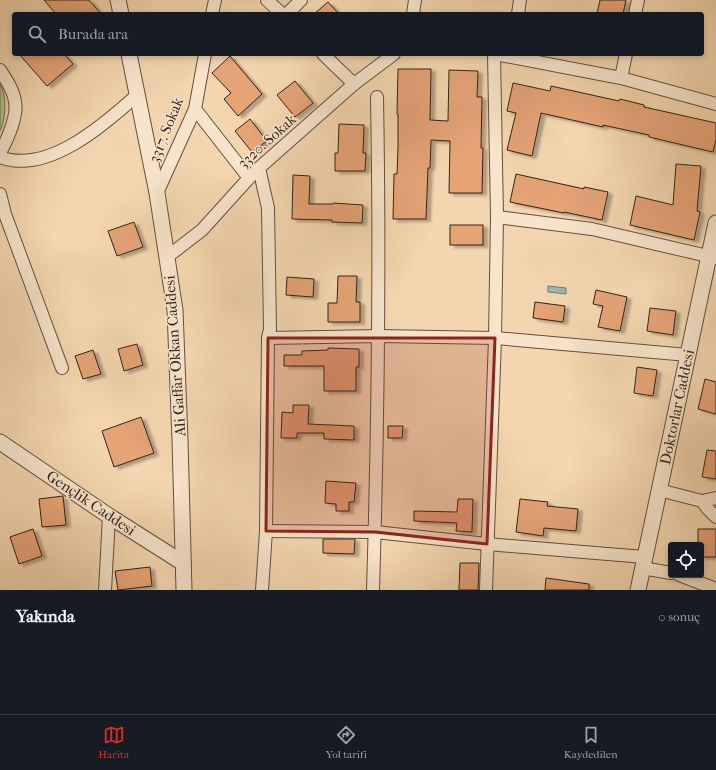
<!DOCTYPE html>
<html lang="tr">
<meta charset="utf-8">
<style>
:root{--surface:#171b24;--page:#20242c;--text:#f1f3f6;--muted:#9ea1a6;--line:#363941;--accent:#d93025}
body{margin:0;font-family:"IM FELL French Canon",serif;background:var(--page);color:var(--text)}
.controls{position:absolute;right:12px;bottom:12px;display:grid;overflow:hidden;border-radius:4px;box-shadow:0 2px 6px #0003}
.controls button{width:36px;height:36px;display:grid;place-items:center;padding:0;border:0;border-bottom:1px solid var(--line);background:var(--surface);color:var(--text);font:20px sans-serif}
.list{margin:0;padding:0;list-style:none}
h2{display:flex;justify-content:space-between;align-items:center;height:52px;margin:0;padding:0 16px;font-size:17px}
h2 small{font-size:13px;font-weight:400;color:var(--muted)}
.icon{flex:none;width:22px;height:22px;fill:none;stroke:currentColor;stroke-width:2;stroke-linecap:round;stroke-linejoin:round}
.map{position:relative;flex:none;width:716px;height:590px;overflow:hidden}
.search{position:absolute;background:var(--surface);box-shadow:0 2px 6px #0003;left:12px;right:12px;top:12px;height:44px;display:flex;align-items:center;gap:10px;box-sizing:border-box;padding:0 14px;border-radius:4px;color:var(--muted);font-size:15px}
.sheet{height:124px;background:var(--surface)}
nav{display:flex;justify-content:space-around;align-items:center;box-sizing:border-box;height:56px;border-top:1px solid var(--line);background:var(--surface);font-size:11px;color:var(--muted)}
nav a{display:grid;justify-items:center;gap:2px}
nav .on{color:var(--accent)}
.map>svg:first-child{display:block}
</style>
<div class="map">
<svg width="716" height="590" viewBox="0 0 716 590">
<defs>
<filter id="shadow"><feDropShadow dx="4.5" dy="2.5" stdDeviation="1" flood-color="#0004"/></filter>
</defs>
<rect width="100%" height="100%" fill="#f3d6af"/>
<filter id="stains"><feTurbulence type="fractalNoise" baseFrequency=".005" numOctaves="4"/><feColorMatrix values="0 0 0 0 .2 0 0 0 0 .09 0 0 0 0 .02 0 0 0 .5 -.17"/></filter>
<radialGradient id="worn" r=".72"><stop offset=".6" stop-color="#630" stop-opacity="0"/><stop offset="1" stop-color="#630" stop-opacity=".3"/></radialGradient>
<path fill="#b7be8d" stroke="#767053" d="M0,84c7,9 6,37 0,47z"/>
<polygon fill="#9bb9af" stroke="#727d73" points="548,286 566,288 566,294 548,292"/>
<g fill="#e5a376" stroke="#342219" filter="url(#shadow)">
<polygon points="44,0 89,0 101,14 56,14"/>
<polygon points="600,0 626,0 623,14 597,14"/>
<polygon points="328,2 339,14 314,14"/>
<polygon points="19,54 64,54 73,64 47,86"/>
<polygon points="230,56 262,94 238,116 224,99 231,93 212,73"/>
<polygon points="398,69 431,69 430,120 448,121 449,70 478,71 477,97 482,97 481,148 483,148 482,193 449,193 450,141 431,140 430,168 428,168 426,219 393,219 394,174 397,174 398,147 398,114 397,114"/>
<polygon points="295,81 313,103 295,117 277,95"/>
<polygon points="513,83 550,91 551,86 619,101 620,99 644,105 644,107 716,123 716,139 713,152 649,137 649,135 603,125 603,127 541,113 532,156 507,150 516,113 507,111"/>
<polygon points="250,119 267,141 252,152 235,131"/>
<polygon points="339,124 364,125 363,153 366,153 365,171 335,171 335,153 338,153"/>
<polygon points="676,164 701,166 697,211 700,212 694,240 630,225 636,196 673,205"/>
<polygon points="516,174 584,189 584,187 608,192 602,220 564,212 564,213 510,202"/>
<polygon points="293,175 310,176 309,204 333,204 333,203 363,205 362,223 332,222 332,220 292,219"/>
<polygon points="134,222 143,247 117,256 108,231"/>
<rect x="450" y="225" width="33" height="20"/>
<polygon points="338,276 357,276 356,302 360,302 360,322 328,322 328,303 337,303"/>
<polygon points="287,277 314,279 313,297 286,295"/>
<polygon points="596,290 627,297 620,331 598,327 603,306 593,304"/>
<polygon points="535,302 565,306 563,322 533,318"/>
<polygon points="650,308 676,311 673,335 647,331"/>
<polygon points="137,344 143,365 124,371 118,349"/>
<polygon points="328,348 359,349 359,367 356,367 356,391 324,391 324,366 284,366 284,355 302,355 302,351 328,350"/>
<polygon points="93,350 101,374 83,379 75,356"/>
<polygon points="637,367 657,370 653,396 634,393"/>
<polygon points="705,379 716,382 716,414 698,409"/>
<polygon points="293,405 309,405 308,424 354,426 354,440 324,439 324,433 297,433 297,438 281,438 282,412 293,413"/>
<polygon points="141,417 154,453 114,467 102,431"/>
<polygon points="388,426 403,426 402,438 388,438"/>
<polygon points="707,450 716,451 716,479 702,477"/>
<polygon points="326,481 356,483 354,502 349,502 349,511 336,511 336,504 325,503"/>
<polygon points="63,496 66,525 42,527 39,499"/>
<polygon points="458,499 473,499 472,532 456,531 457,523 414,521 414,511 457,512"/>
<polygon points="520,499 548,502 547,506 578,509 576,531 544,528 543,536 516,532"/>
<polygon points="33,529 42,556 19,564 10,537"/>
<polygon points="698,529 716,529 716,557 701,557 701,545 698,545"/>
<polygon points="323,539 355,539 354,554 323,553"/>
<polygon points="460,563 479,563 478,590 459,590"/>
<polygon points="150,567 152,586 118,590 115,571"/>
<polygon points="546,578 589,584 589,590 545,590"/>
</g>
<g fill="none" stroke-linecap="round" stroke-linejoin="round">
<g stroke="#644f3e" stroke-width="14">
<g id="minor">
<polyline points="267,0 282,14"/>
<polyline points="212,14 215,0"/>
<polyline points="287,14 301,0"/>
<polyline points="413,14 415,0"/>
<polyline points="518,14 520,0"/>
<polyline points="635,14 638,0"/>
<polyline points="323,54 354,84"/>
<polyline points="495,54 621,78 716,104"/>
<path d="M0,70c6,9 14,21 15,32 3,14 -8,38 -15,51"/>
<polyline points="621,78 626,54"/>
<polyline points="195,109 249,178"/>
<path d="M0,157c47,18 104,-32 137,-62"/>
<polyline points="259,168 268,208 270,329 268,338 266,531 262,590"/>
<polyline points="157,193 195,109 205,54"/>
<polyline points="0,194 5,214 62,368"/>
<polyline points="497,217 592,229 716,258"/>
<polyline points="167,257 202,230 249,178 259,168 354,84 394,54"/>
<polyline points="268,338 379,336 495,338 688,355"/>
<polyline points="659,490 702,501 716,498"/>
<polyline points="702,501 707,508 716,517"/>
<polyline points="266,531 375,532 487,544 644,557"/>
<polyline points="642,568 671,573"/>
<polyline points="679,575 716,589"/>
<polyline points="105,590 109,516"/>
<path d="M373,590c5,-165 7,-329 4,-493"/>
<polyline points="486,590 495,338 497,217 494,54"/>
</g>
</g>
<g stroke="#644f3e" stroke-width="17">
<g id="tertiary">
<polyline points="118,0 121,14"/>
<polyline points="129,54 157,193 175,310 180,440 184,590"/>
<polyline points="0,442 109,516 183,563"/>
<polyline points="638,590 716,223"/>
</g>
</g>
<use href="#minor" stroke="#f7e4cb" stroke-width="12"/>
<use href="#tertiary" stroke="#f7e4cb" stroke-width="15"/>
</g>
<path fill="#8f2418" fill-opacity="0.2" stroke="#8f2418" stroke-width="3" stroke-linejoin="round" d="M268,338h227l-8,206 -112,-12 -109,-1z"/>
<g text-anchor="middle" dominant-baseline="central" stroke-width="3" stroke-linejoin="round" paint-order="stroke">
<g font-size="15" fill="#342219" stroke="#f7e4cb">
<text transform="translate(166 130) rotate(-68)">3317. Sokak</text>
<text transform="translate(267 141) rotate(-42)">3320. Sokak</text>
<text transform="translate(175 356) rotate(-94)">Ali Gaffar Okkan Caddesi</text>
<text transform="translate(677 407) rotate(-78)">Doktorlar Caddesi</text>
<text transform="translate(91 503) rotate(34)">Gençlik Caddesi</text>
</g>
</g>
<rect width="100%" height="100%" filter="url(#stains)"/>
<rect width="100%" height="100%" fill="url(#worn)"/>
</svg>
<div class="controls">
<button><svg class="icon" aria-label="locate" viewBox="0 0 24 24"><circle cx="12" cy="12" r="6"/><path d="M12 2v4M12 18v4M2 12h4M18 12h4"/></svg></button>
</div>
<div class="search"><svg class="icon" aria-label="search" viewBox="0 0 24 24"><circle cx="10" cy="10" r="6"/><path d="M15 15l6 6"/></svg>Burada ara</div>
</div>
<section class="sheet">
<h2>Yakında<small>0 sonuç</small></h2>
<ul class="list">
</ul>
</section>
<nav>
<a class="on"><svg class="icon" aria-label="map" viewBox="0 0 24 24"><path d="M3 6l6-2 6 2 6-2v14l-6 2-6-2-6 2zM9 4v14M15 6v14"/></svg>Harita</a>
<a><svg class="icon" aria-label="directions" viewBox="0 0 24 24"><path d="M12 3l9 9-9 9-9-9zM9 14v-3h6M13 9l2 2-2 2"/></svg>Yol tarifi</a>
<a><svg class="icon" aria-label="saved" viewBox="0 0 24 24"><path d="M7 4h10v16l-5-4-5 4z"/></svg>Kaydedilen</a>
</nav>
